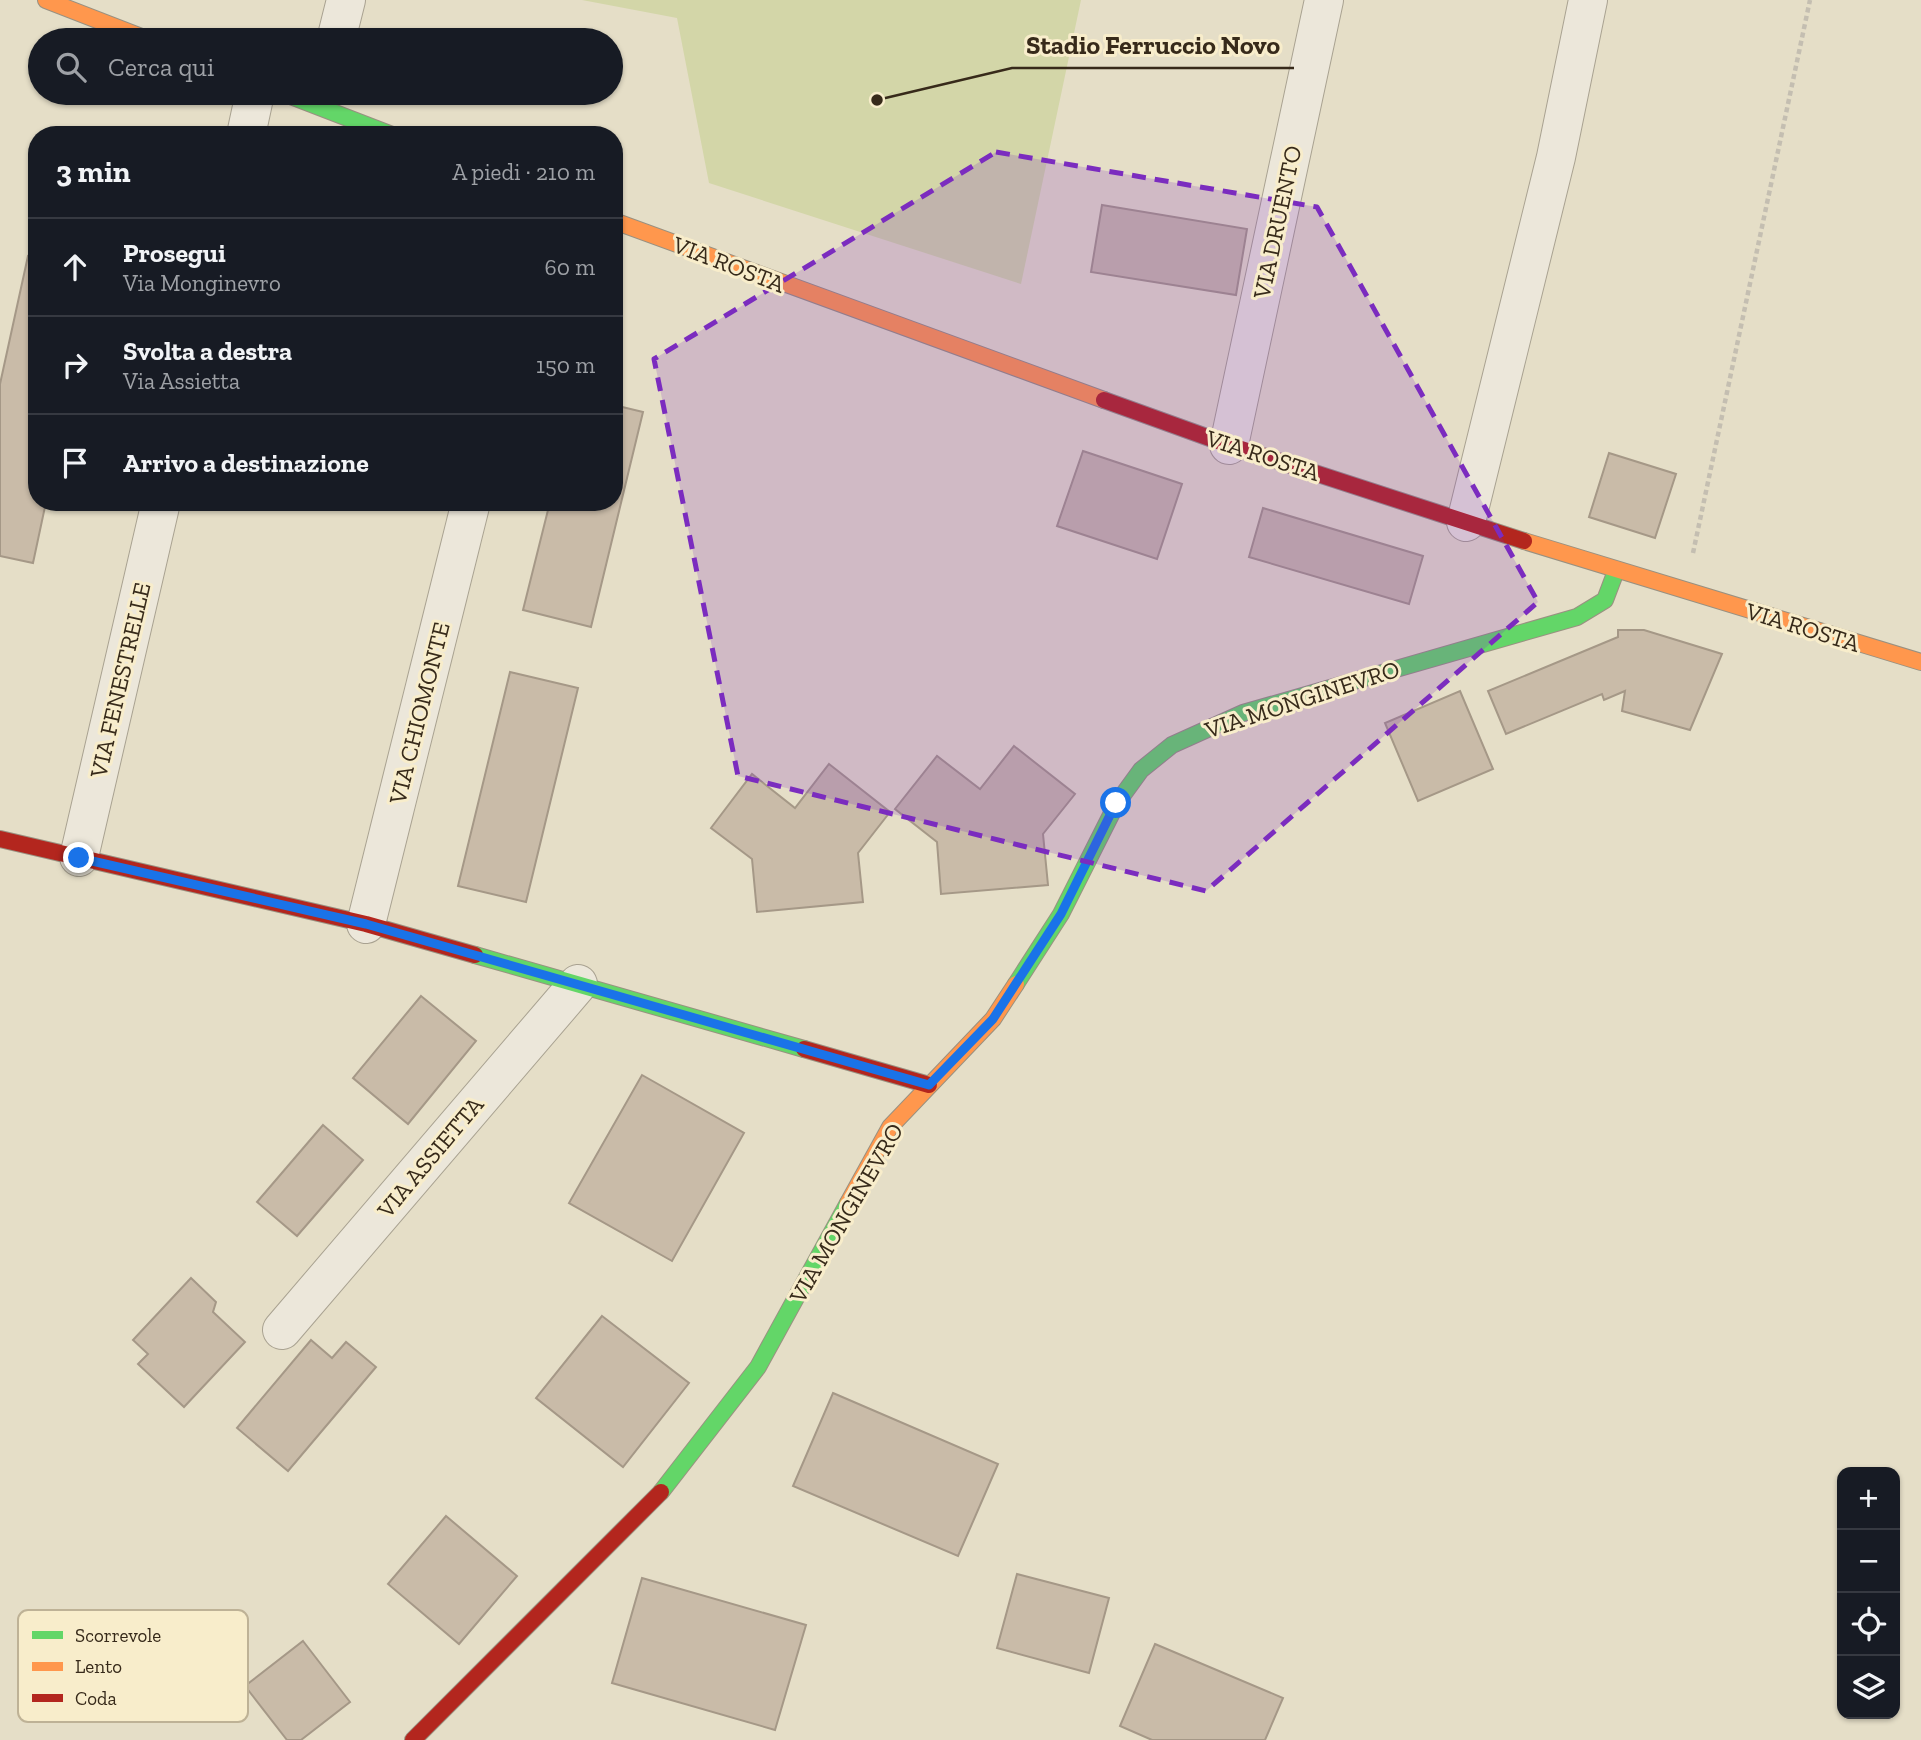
<!DOCTYPE html>
<html lang="it">
<meta charset="utf-8">
<style>
:root{--surface:#171b24;--page:#242831;--text:#f1f3f6;--muted:#9ea1a6;--line:#363941}
body{margin:0;font-family:"Zilla Slab",serif;background:var(--page);color:var(--text)}
.controls{position:absolute;right:21px;bottom:21px;display:grid;overflow:hidden;border-radius:14px;box-shadow:0 2px 5px #0004}
.controls button{width:63px;height:63px;display:grid;place-items:center;padding:0;border:0;border-bottom:2px solid var(--line);background:var(--surface);color:var(--text);font:35px sans-serif}
.stop{position:absolute;width:21px;height:21px;margin:-16px;border:5px solid #1a73e8;border-radius:50%;background:#fff}
.stop.end{background:#1a73e8;border-color:#fff;box-shadow:0 2px 7px #0008}
.list{margin:0;padding:0;list-style:none}
h2{display:flex;justify-content:space-between;align-items:center;height:91px;margin:0;padding:0 28px;font-size:30px}
h2 small{font-size:23px;font-weight:400;color:var(--muted)}
.list li{display:grid;grid-template-columns:46px 1fr auto;gap:21px;align-items:center;box-sizing:border-box;height:98px;padding:0 28px;border-top:2px solid var(--line)}
.list b{display:block;font-size:26px;white-space:nowrap}
.list p{margin:0;font-size:23px;white-space:nowrap;color:var(--muted)}
.list em{font-size:23px;font-style:normal;color:var(--muted)}
.icon{flex:none;width:38px;height:38px;fill:none;stroke:currentColor;stroke-width:2;stroke-linecap:round;stroke-linejoin:round}
.map{position:relative;flex:none;width:1921px;height:1740px;overflow:hidden}
.search{position:absolute;background:var(--surface);box-shadow:0 2px 5px #0004;left:28px;top:28px;width:595px;height:77px;display:flex;align-items:center;gap:18px;box-sizing:border-box;padding:0 24px;border-radius:38px;color:var(--muted);font-size:26px}
.panel{position:absolute;background:var(--surface);box-shadow:0 2px 5px #0004;left:28px;top:126px;width:595px;height:385px;border-radius:28px}
.map>svg:first-child{display:block}
</style>
<div class="map">
<svg width="1921" height="1740" viewBox="0 0 1921 1740">
<rect width="100%" height="100%" fill="#e5dec7"/>
<polygon fill="#d3d6a8" points="582,0 1081,0 1021,284 709,183 677,18"/>
<g fill="#c9bba8" stroke="#a59887" stroke-width="2">
<polygon points="1102,205 1247,229 1236,295 1091,272"/>
<polygon points="28,256 37,258 37,502 46,502 33,563 0,556 0,384"/>
<polygon points="614,405 643,412 591,627 523,610 550,502 614,502"/>
<polygon points="1083,451 1182,484 1157,559 1057,526"/>
<polygon points="1609,453 1676,474 1655,538 1589,517"/>
<polygon points="1263,508 1423,556 1409,604 1249,557"/>
<polygon points="1618,630 1644,630 1722,654 1690,730 1622,711 1625,691 1604,700 1602,694 1506,734 1488,691 1618,637"/>
<polygon points="510,672 578,688 526,902 458,886"/>
<polygon points="1460,691 1493,769 1418,801 1385,723"/>
<polygon points="1014,746 1075,794 1043,834 1048,885 941,894 937,842 895,809 937,756 980,789"/>
<polygon points="829,764 890,812 858,853 863,902 757,912 752,859 711,828 752,774 795,808"/>
<polygon points="421,996 476,1041 408,1124 353,1078"/>
<polygon points="642,1075 744,1133 672,1261 569,1203"/>
<polygon points="323,1125 363,1160 297,1236 257,1202"/>
<polygon points="191,1278 216,1302 213,1312 245,1342 184,1407 138,1364 148,1354 133,1340"/>
<polygon points="602,1316 689,1383 623,1467 536,1398"/>
<polygon points="311,1340 332,1358 346,1342 376,1367 288,1471 237,1428"/>
<polygon points="833,1393 998,1464 958,1556 793,1486"/>
<polygon points="446,1516 517,1576 459,1644 388,1584"/>
<polygon points="1017,1574 1109,1598 1089,1673 997,1648"/>
<polygon points="642,1578 806,1625 775,1730 612,1683"/>
<polygon points="303,1641 350,1702 301,1740 287,1740 245,1686"/>
<polygon points="1155,1644 1283,1698 1265,1740 1152,1740 1120,1726"/>
</g>
<g fill="none" stroke-linecap="round" stroke-linejoin="round">
<g stroke="#a9a291" stroke-width="40">
<g id="street">
<polyline points="336,40 346,0"/>
<polyline points="246,135 255,93"/>
<polyline points="1229,445 1324,0"/>
<polyline points="1466,522 1556,157 1588,0"/>
<polyline points="79,857 161,502"/>
<polyline points="366,924 471,502"/>
<polyline points="282,1330 578,984"/>
</g>
</g>
<g stroke="#999181" stroke-width="18">
<g id="fast">
<polyline points="283,93 392,135"/>
<polyline points="475,955 804,1049"/>
<polyline points="1016,984 1061,914 1117,803 1141,770 1172,745 1243,713 1577,617 1605,600 1616,571"/>
<polyline points="661,1492 758,1367 848,1203"/>
</g>
</g>
<g stroke="#999181" stroke-width="18">
<g id="slow">
<polyline points="46,0 149,40"/>
<polyline points="614,221 1104,400"/>
<polyline points="1524,541 1921,662"/>
<polyline points="848,1203 890,1127 993,1019 1016,984"/>
</g>
</g>
<g stroke="#999181" stroke-width="18">
<g id="jam">
<polyline points="1104,400 1229,445 1524,541"/>
<polyline points="0,839 366,924 475,955"/>
<polyline points="804,1049 929,1085"/>
<polyline points="413,1740 661,1492"/>
</g>
</g>
<polyline stroke="#c4beb1" stroke-width="4.5" stroke-dasharray="5 3.5" stroke-linecap="butt" points="1693,553 1810,0"/>
<use href="#street" stroke="#ece7da" stroke-width="38"/>
<use href="#fast" stroke="#63d668" stroke-width="16"/>
<use href="#slow" stroke="#ff974d" stroke-width="16"/>
<use href="#jam" stroke="#b3261e" stroke-width="16"/>
</g>
<g fill="none" stroke-linecap="round" stroke-linejoin="round">
<polyline stroke="#1a73e8" stroke-width="9" points="79,858 366,924 929,1085 993,1019 1061,914 1116,803"/>
</g>
<path fill="#7b2cbf" fill-opacity="0.2" stroke="#7b2cbf" stroke-width="5" stroke-dasharray="14 9" stroke-linejoin="round" d="M996,152l321,55 221,395 -332,289 -468,-115 -84,-417z"/>
<g text-anchor="middle" dominant-baseline="central" stroke-width="6" stroke-linejoin="round" paint-order="stroke">
<g font-size="24" fill="#372a1a" stroke="#f8edcb">
<text transform="translate(1277 222) rotate(-78)">VIA DRUENTO</text>
<text transform="translate(729 264) rotate(21)">VIA ROSTA</text>
<text transform="translate(1263 455) rotate(18)">VIA ROSTA</text>
<text transform="translate(1803 627) rotate(17)">VIA ROSTA</text>
<text transform="translate(120 680) rotate(-77)">VIA FENESTRELLE</text>
<text transform="translate(1302 699) rotate(-18)">VIA MONGINEVRO</text>
<text transform="translate(419 713) rotate(-76)">VIA CHIOMONTE</text>
<text transform="translate(430 1157) rotate(-50)">VIA ASSIETTA</text>
<text transform="translate(846 1213) rotate(-60)">VIA MONGINEVRO</text>
</g>
</g>
<rect x="18" y="1610" width="230" height="112" rx="10" fill="#f8edcb" stroke="#beb296" stroke-width="2"/>
<rect x="32" y="1631" width="31" height="8" fill="#63d668"/>
<rect x="32" y="1662" width="31" height="9" fill="#ff974d"/>
<rect x="32" y="1694" width="31" height="8" fill="#b3261e"/>
<g font-size="19" fill="#372a1a">
<text x="75" y="1642">Scorrevole</text>
<text x="75" y="1673">Lento</text>
<text x="75" y="1705">Coda</text>
</g>
<path fill="none" stroke="#372a1a" stroke-width="2.5" d="M877 100L1012 68H1294"/>
<circle fill="#372a1a" stroke="#f8edcb" stroke-width="2.5" cx="877" cy="100" r="7"/>
<g font-size="26" text-anchor="middle" font-weight="bold" fill="#372a1a" stroke="#f8edcb" stroke-width="6" stroke-linejoin="round" paint-order="stroke">
<text x="1153" y="54">Stadio Ferruccio Novo</text>
</g>
</svg>
<div class="controls">
<button>+</button>
<button>−</button>
<button><svg class="icon" aria-label="locate" viewBox="0 0 24 24"><circle cx="12" cy="12" r="6"/><path d="M12 2v4M12 18v4M2 12h4M18 12h4"/></svg></button>
<button><svg class="icon" aria-label="layers" viewBox="0 0 24 24"><path d="M12 4l9 5-9 5-9-5zM3 14l9 5 9-5"/></svg></button>
</div>
<div class="stop" style="left:1116px;top:803px"></div>
<div class="stop end" style="left:79px;top:858px"></div>
<div class="search"><svg class="icon" aria-label="search" viewBox="0 0 24 24"><circle cx="10" cy="10" r="6"/><path d="M15 15l6 6"/></svg>Cerca qui</div>
<section class="panel">
<h2>3 min<small>A piedi · 210 m</small></h2>
<ul class="list">
<li><svg class="icon" aria-label="ahead" viewBox="0 0 24 24"><path d="M12 20V5M6 11l6-6 6 6"/></svg><div><b>Prosegui</b><p>Via Monginevro</p></div><em>60 m</em></li>
<li><svg class="icon" aria-label="right" viewBox="0 0 24 24"><path d="M7 20v-9h11M14 6l5 5-5 5"/></svg><div><b>Svolta a destra</b><p>Via Assietta</p></div><em>150 m</em></li>
<li><svg class="icon" aria-label="arrive" viewBox="0 0 24 24"><path d="M6 21V4h12l-3 4 3 4H6"/></svg><div><b>Arrivo a destinazione</b></div></li>
</ul>
</section>
</div>
